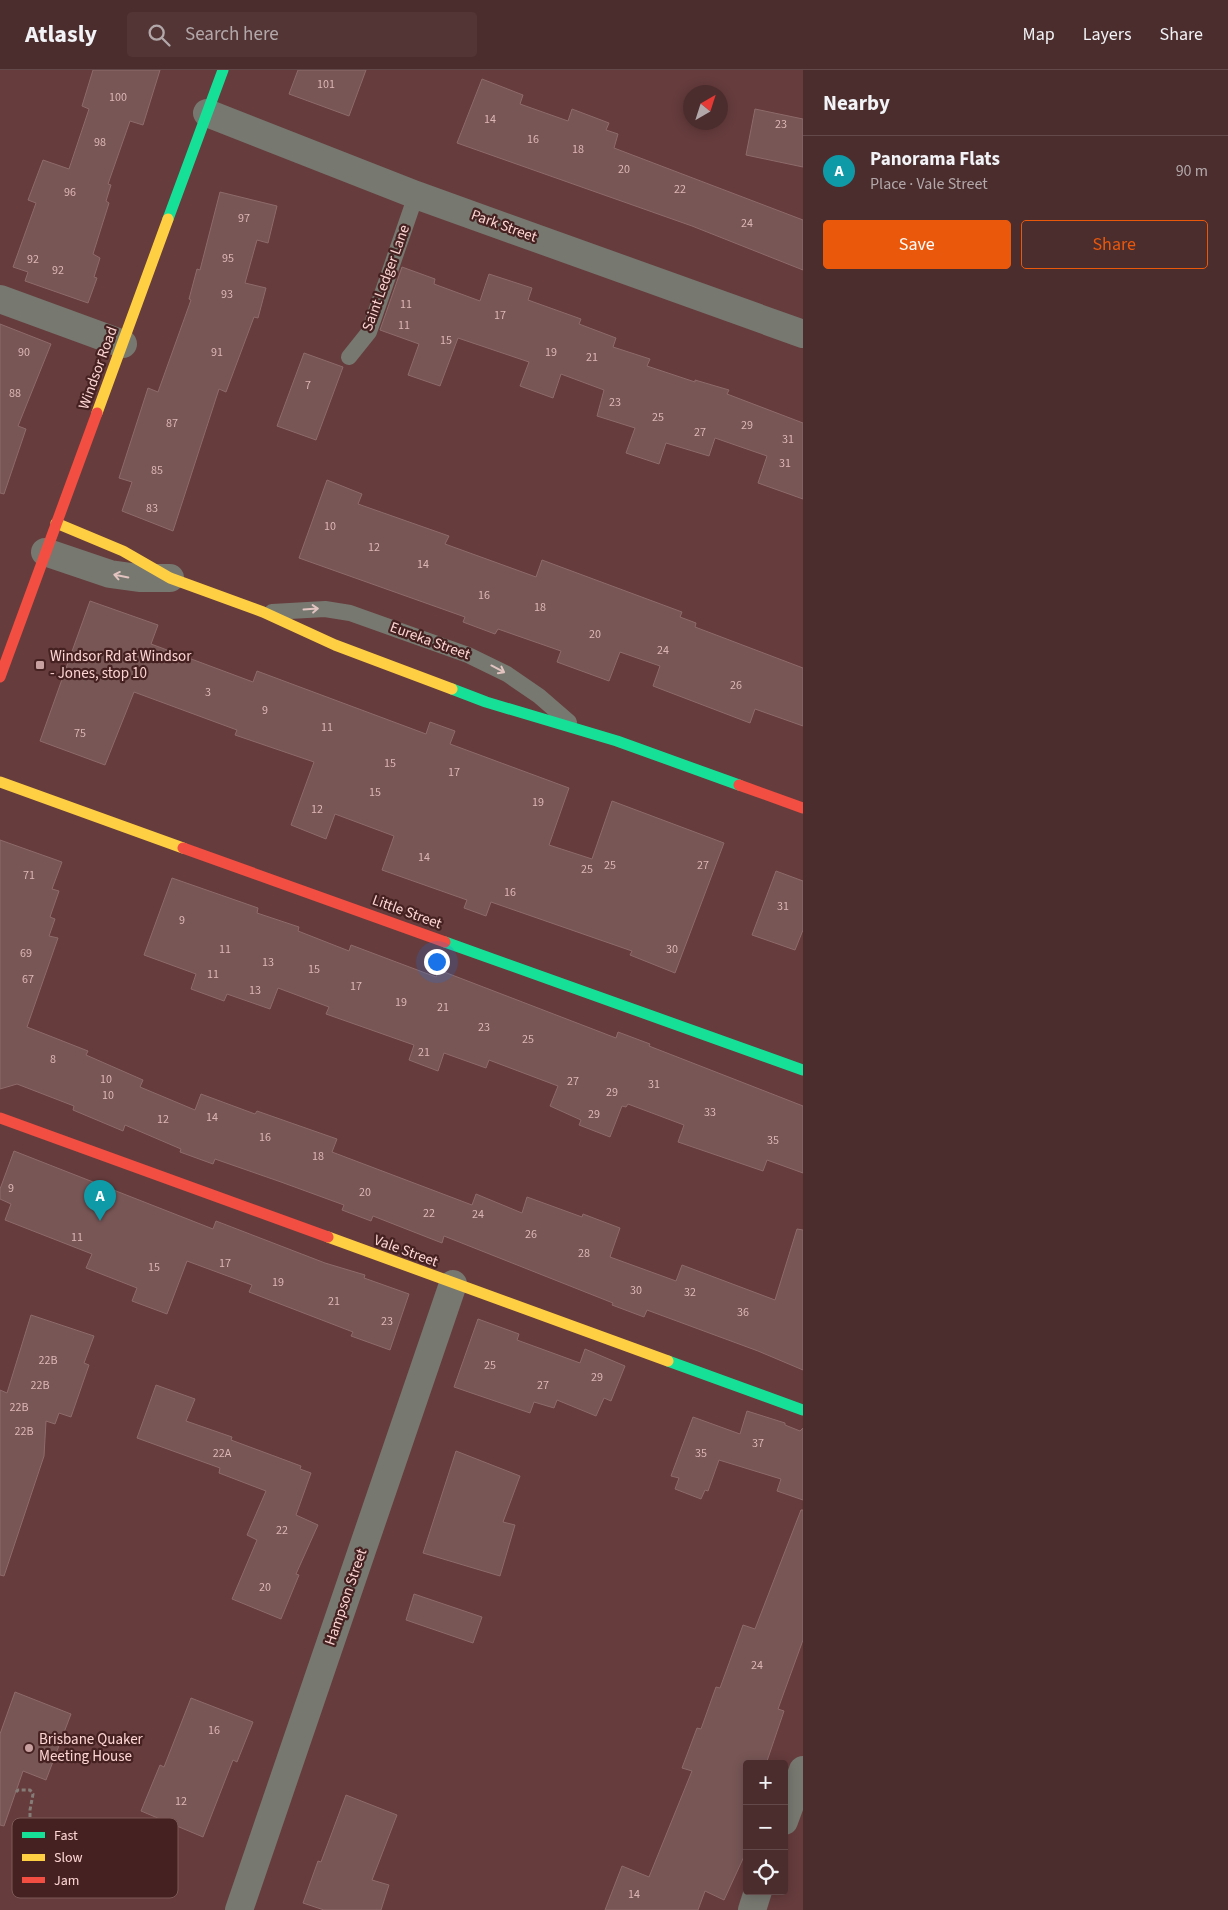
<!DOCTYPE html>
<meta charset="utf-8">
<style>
:root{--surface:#4c2d2e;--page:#533536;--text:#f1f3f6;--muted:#b2a8aa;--line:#63494a;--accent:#ea580c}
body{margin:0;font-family:"Source Sans 3",sans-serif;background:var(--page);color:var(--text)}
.controls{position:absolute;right:15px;bottom:15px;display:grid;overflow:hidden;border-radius:5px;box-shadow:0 2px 12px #0003}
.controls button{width:45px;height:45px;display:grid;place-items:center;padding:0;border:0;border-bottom:1px solid var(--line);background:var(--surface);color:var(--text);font:25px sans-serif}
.compass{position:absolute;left:683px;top:15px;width:45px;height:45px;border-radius:50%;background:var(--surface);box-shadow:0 2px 12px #0003;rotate:39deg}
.you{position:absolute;left:436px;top:891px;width:18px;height:18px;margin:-12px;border:4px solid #fff;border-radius:50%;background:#1a73e8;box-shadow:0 0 0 8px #1a73e833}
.badge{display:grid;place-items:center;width:32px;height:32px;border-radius:50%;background:var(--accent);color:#fff;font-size:16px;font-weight:700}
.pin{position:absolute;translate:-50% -41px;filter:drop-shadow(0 1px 2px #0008)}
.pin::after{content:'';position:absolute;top:26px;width:18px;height:15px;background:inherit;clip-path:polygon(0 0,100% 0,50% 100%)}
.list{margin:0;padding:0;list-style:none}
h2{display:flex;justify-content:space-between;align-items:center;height:65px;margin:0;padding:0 20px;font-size:21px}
h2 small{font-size:16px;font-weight:400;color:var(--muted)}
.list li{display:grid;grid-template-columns:32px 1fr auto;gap:15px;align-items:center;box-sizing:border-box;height:70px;padding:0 20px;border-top:1px solid var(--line)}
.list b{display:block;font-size:19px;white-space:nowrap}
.list p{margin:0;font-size:16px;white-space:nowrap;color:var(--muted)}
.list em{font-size:16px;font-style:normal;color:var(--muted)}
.actions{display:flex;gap:10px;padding:15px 20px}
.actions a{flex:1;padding:11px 0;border:1px solid var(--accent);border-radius:5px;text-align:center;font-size:18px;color:var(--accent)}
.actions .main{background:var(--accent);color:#fff}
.icon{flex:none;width:28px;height:28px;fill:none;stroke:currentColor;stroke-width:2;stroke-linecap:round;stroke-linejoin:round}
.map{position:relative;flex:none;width:803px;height:1840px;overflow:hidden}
header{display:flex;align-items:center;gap:30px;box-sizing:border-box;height:70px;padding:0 25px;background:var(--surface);border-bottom:1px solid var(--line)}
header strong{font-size:24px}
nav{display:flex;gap:28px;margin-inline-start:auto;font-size:18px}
.search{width:350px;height:45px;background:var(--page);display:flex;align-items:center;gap:12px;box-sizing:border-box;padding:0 18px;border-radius:5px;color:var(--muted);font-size:19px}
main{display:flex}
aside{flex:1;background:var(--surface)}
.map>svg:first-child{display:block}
</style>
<header>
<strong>Atlasly</strong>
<div class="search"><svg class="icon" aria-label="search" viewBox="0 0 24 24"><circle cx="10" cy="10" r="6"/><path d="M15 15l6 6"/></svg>Search here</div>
<nav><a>Map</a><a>Layers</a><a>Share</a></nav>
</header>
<main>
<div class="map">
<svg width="803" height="1840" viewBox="0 0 803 1840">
<rect width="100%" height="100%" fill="#663c3d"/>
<g fill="#785656" stroke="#8e6b6b">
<polygon points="93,0 160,0 143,55 130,51 108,114 111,115 106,131 109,133 93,184 100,188 94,207 97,208 88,233 25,211 28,202 13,197 36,133 28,130 43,90 69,99 89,39 82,36"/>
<polygon points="298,0 366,0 349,46 289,24"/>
<polygon points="482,9 523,25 520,34 568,51 572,39 609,53 606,60 618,64 614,78 803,150 803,200 692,156 457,73"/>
<polygon points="755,39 803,49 803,97 746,85"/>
<polygon points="220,122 277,136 268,173 257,170 245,213 266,218 258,248 254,247 226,322 219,319 173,461 122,441 132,412 119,408 148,318 158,322 191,230 189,229 197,199 200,200"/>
<polygon points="402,197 435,209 434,214 480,231 489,204 532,218 528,230 581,249 579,254 616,268 613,277 650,289 647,296 695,312 695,310 729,320 727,324 803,353 803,429 758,413 767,386 715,368 709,386 666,373 659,394 626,383 635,358 597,346 604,320 561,304 553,328 520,316 529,292 458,268 440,316 408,305 419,274 380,260"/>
<polygon points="0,254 51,274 18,356 26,359 4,424 0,423"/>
<polygon points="304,283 343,297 316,370 277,356"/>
<polygon points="327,410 362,424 358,434 449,466 445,474 536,507 542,490 682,542 680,547 696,553 695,557 803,598 803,656 755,639 750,653 653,616 660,596 620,582 609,611 557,592 561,581 498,559 495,564 463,552 465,547 299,488"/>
<polygon points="90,531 158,555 151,574 253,612 257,601 426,664 430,652 455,661 450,674 569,718 549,775 592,789 612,731 724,773 675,903 630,885 632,881 491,832 486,846 464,838 467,830 382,800 394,766 335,744 326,769 291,755 314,692 235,665 237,660 134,622 105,695 40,671"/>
<polygon points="0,770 62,792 52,819 59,821 50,847 55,849 49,866 58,868 27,957 88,981 86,985 143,1010 140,1017 195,1040 201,1024 255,1044 257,1041 337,1069 332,1082 472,1135 476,1124 522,1143 527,1127 582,1147 583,1144 620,1158 610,1187 676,1211 682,1195 775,1230 797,1159 803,1160 803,1300 758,1281 647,1240 644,1247 612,1235 613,1233 444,1166 442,1173 373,1146 371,1151 342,1140 344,1135 281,1112 215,1089 213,1094 180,1082 181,1079 125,1055 123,1061 73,1040 74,1036 17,1014 0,1019"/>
<polygon points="776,801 803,811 803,860 795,880 752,865"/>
<polygon points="172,808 258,838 257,843 299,857 298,861 349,881 351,875 436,907 439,900 616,968 618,962 650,974 649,976 803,1036 803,1103 767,1090 763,1101 678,1072 684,1055 628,1034 626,1037 622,1036 610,1067 579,1055 581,1050 550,1036 558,1016 489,990 486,998 444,983 438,1001 409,990 414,975 326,944 329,937 278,918 270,939 227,924 224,931 191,919 196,904 144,885"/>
<polygon points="14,1081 213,1159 216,1151 325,1193 365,1205 364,1208 409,1224 390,1280 351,1266 353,1262 249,1222 252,1215 187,1191 167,1244 132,1231 137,1218 86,1198 92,1184 5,1150 11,1134 0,1129 0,1119"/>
<polygon points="31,1245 94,1266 84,1293 89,1295 71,1347 59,1343 55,1354 46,1351 44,1386 4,1506 0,1505 0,1320 7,1323"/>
<polygon points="478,1249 519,1264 517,1270 580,1293 585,1279 625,1296 611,1331 604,1328 596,1346 557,1330 554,1338 534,1332 530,1343 454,1317"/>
<polygon points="156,1315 195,1329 186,1351 232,1367 231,1370 301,1396 300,1399 311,1403 296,1445 318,1455 296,1504 299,1505 281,1549 232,1529 257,1470 247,1465 266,1421 219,1403 220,1398 137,1368"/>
<polygon points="747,1341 785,1353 785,1355 800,1361 803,1358 803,1430 777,1421 781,1409 719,1390 708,1421 705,1420 701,1429 675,1419 679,1408 671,1406 693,1347 740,1364"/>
<polygon points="456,1381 520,1406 503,1452 515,1455 500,1506 423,1483"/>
<polygon points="801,1440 803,1440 803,1570 778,1639 784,1641 766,1694 747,1694 747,1780 724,1830 705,1821 698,1840 605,1840 622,1796 649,1807 692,1701 682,1698 697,1658 701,1659 716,1617 720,1618 743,1555 755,1559"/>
<polygon points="414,1524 482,1547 473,1573 406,1550"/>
<polygon points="15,1622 71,1644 46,1710 23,1701 4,1756 0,1755 0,1664"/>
<polygon points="191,1628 253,1652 237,1692 233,1690 203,1767 141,1741 160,1695 164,1697"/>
<polygon points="346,1725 397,1745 372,1810 389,1815 381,1840 324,1840 303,1833 318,1791 321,1792"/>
</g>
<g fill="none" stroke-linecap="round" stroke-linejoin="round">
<polyline stroke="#857c77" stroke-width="3" stroke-dasharray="4 2.5" stroke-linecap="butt" points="16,1722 18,1720 30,1720 33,1724 30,1740 30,1753 67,1781"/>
<g stroke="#777870" stroke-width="16">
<polyline points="349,287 369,262 416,125"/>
<polyline points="272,542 325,539 350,543 468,585 507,604 539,626 569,652"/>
</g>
<g stroke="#777870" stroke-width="28">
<polyline points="207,43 416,125 803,264"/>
<polyline points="0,229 123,274"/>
<polyline points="45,482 110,504 139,508 170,508"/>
<polyline points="784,1751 803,1700"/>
<polyline points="239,1840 453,1214"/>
<polyline points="752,1840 758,1821"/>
</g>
<g stroke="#16e098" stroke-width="11">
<polyline points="168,149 223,0"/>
<polyline points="452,619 486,632 617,671 739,715"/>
<polyline points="445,872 803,1000"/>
<polyline points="668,1291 803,1340"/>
</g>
<g stroke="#ffcf43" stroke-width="11">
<polyline points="97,343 168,149"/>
<polyline points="56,453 123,481 170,508 263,542 335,575 452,619"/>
<polyline points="0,712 183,778"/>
<polyline points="328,1167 668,1291"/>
</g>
<g stroke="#f24e42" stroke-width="11">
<polyline points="0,607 97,343"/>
<polyline points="739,715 803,738"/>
<polyline points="183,778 445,872"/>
<polyline points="0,1048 328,1167"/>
</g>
</g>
<defs><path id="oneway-shaft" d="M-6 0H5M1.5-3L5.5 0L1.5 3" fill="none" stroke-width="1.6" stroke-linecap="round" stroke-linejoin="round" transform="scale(1.25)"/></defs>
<g stroke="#e2c3c0">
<use href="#oneway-shaft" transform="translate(121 506) rotate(-169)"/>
<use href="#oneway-shaft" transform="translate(311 539) rotate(-4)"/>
<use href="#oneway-shaft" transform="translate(498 599) rotate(28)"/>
</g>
<g fill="#c8a09f" stroke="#452221" stroke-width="2">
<rect x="35" y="590" width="10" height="10" rx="2.5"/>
<circle cx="29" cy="1678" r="5"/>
</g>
<g text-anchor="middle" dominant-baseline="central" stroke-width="4.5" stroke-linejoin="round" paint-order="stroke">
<g font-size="12" fill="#dcb6b4">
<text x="326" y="14">101</text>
<text x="118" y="27">100</text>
<text x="490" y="49">14</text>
<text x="781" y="54">23</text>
<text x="533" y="69">16</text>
<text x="100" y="72">98</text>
<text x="578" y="79">18</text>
<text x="624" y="99">20</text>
<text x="680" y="119">22</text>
<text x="70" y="122">96</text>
<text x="244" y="148">97</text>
<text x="747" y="153">24</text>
<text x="228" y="188">95</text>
<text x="33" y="189">92</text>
<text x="58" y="200">92</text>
<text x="227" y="224">93</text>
<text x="406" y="234">11</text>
<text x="500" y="245">17</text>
<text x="404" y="255">11</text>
<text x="446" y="270">15</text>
<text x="24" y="282">90</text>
<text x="217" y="282">91</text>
<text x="551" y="282">19</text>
<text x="592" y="287">21</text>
<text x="308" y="315">7</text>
<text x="15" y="323">88</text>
<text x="615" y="332">23</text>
<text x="658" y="347">25</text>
<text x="172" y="353">87</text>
<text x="747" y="355">29</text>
<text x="700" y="362">27</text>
<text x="788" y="369">31</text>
<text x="785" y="393">31</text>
<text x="157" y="400">85</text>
<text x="152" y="438">83</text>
<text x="330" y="456">10</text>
<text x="374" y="477">12</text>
<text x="423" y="494">14</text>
<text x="484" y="525">16</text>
<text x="540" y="537">18</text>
<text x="595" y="564">20</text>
<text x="663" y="580">24</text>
<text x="736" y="615">26</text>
<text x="208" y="622">3</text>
<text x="265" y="640">9</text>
<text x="327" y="657">11</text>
<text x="80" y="663">75</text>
<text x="390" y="693">15</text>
<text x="454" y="702">17</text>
<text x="375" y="722">15</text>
<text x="538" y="732">19</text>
<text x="317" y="739">12</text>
<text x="424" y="787">14</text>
<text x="610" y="795">25</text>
<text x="703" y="795">27</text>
<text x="587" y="799">25</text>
<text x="29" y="805">71</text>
<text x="510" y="822">16</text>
<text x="783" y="836">31</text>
<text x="182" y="850">9</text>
<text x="225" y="879">11</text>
<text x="672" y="879">30</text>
<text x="26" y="883">69</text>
<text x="268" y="892">13</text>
<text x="314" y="899">15</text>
<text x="213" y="904">11</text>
<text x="28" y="909">67</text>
<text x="356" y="916">17</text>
<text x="255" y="920">13</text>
<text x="401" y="932">19</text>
<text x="443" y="937">21</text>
<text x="484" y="957">23</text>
<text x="528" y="969">25</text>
<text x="424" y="982">21</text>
<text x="53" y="989">8</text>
<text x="106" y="1009">10</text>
<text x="573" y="1011">27</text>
<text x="654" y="1014">31</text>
<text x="612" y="1022">29</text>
<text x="108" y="1025">10</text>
<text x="710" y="1042">33</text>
<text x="594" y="1044">29</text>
<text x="212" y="1047">14</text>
<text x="163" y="1049">12</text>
<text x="265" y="1067">16</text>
<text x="773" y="1070">35</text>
<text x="318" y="1086">18</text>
<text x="11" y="1118">9</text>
<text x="365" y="1122">20</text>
<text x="429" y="1143">22</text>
<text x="478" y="1144">24</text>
<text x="531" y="1164">26</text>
<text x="77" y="1167">11</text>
<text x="584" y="1183">28</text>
<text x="225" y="1193">17</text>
<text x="154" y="1197">15</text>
<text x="278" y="1212">19</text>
<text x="636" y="1220">30</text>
<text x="690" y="1222">32</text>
<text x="334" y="1231">21</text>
<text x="743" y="1242">36</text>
<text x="387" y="1251">23</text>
<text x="48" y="1290">22B</text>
<text x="490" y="1295">25</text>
<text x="597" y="1307">29</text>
<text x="40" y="1315">22B</text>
<text x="543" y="1315">27</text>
<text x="19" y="1337">22B</text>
<text x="24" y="1361">22B</text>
<text x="758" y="1373">37</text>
<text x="222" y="1383">22A</text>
<text x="701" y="1383">35</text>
<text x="282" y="1460">22</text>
<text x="265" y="1517">20</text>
<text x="757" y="1595">24</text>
<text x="214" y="1660">16</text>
<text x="181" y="1731">12</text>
<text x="634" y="1824">14</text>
</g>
<g font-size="15" fill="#fdd6d4" stroke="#452221">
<text transform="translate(504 156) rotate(20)">Park Street</text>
<text transform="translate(386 208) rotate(-70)">Saint Ledger Lane</text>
<text transform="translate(98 298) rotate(-70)">Windsor Road</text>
<text transform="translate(430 571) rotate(20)">Eureka Street</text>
<text transform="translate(407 842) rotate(20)">Little Street</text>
<text transform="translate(406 1181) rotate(20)">Vale Street</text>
<text transform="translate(346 1527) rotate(-71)">Hampson Street</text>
</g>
<g font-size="15" fill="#fdd6d4" stroke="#452221" text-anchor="start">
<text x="50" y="586">Windsor Rd at Windsor<tspan x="50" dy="17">- Jones, stop 10</tspan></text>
<text x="39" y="1669">Brisbane Quaker<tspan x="39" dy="17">Meeting House</tspan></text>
</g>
</g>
<rect x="12" y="1748" width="166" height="80" rx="8" fill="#452221" stroke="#7c5857" stroke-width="1"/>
<rect x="22" y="1762" width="23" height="6" fill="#16e098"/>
<rect x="22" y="1784" width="23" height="7" fill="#ffcf43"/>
<rect x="22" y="1807" width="23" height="6" fill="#f24e42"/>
<g font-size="14" fill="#fdd6d4">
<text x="54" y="1770">Fast</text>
<text x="54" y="1792">Slow</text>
<text x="54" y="1815">Jam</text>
</g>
</svg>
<div class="controls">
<button>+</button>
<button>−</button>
<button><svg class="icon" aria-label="locate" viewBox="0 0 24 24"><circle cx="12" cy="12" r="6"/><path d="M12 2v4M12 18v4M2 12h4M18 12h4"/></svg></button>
</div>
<svg class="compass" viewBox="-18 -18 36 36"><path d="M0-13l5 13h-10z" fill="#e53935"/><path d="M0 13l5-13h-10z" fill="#b2a8aa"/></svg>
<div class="you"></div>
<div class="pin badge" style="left:100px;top:1151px;background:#0f9aa8">A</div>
</div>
<aside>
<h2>Nearby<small></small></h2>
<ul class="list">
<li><span class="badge" style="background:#0f9aa8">A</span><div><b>Panorama Flats</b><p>Place · Vale Street</p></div><em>90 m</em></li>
</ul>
<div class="actions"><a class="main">Save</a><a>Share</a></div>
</aside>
</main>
